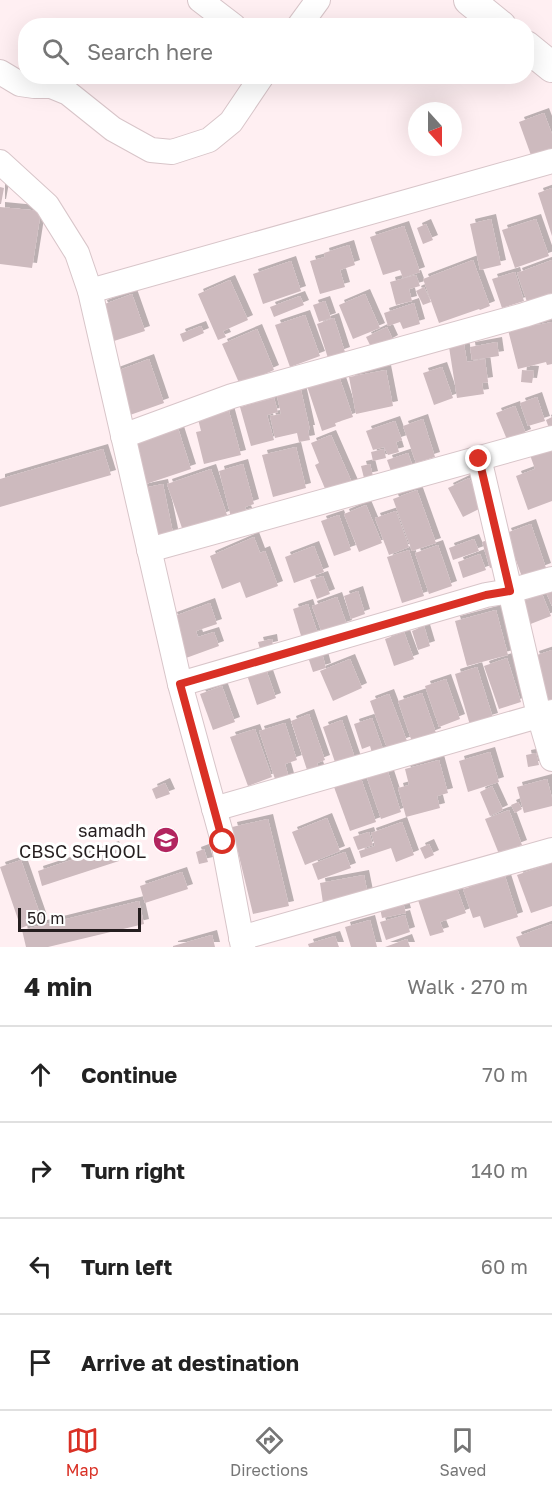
<!DOCTYPE html>
<meta charset="utf-8">
<style>
:root{--surface:#fff;--page:#f2f2f2;--text:#222;--muted:#767676;--line:#e0e0e0;--accent:#d93025}
body{margin:0;font-family:"Golos Text",sans-serif;background:var(--page);color:var(--text)}
.compass{position:absolute;left:408px;top:102px;width:54px;height:54px;border-radius:50%;background:var(--surface);box-shadow:0 6px 24px #0002;rotate:159deg}
.scale{position:absolute;left:18px;bottom:15px;width:123px;box-sizing:border-box;padding-left:6px;border:3px solid #251e1f;border-top:0;font-size:16px;line-height:21px;white-space:nowrap;color:#251e1f;-webkit-text-stroke:4px #fff;paint-order:stroke}
.stop{position:absolute;width:18px;height:18px;margin:-14px;border:4px solid #d93025;border-radius:50%;background:#fff}
.stop.end{background:#d93025;border-color:#fff;box-shadow:0 2px 6px #0008}
.list{margin:0;padding:0;list-style:none}
h2{display:flex;justify-content:space-between;align-items:center;height:78px;margin:0;padding:0 24px;font-size:26px}
h2 small{font-size:20px;font-weight:400;color:var(--muted)}
.list li{display:grid;grid-template-columns:39px 1fr auto;gap:18px;align-items:center;box-sizing:border-box;height:96px;padding:0 24px;border-top:2px solid var(--line)}
.list b{display:block;font-size:22px;white-space:nowrap}
.list em{font-size:20px;font-style:normal;color:var(--muted)}
.icon{flex:none;width:33px;height:33px;fill:none;stroke:currentColor;stroke-width:2;stroke-linecap:round;stroke-linejoin:round}
.map{position:relative;flex:none;width:552px;height:947px;overflow:hidden}
.search{position:absolute;background:var(--surface);box-shadow:0 6px 24px #0002;left:18px;right:18px;top:18px;height:66px;display:flex;align-items:center;gap:15px;box-sizing:border-box;padding:0 21px;border-radius:24px;color:var(--muted);font-size:22px}
.sheet{height:462px;background:var(--surface)}
nav{display:flex;justify-content:space-around;align-items:center;box-sizing:border-box;height:84px;border-top:2px solid var(--line);background:var(--surface);font-size:16px;color:var(--muted)}
nav a{display:grid;justify-items:center;gap:3px}
nav .on{color:var(--accent)}
.map>svg:first-child{display:block}
</style>
<div class="map">
<svg width="552" height="947" viewBox="0 0 552 947">
<defs>
<filter id="shadow"><feDropShadow dx="5" dy="-5" stdDeviation="0" flood-color="#0004"/></filter>
</defs>
<rect width="100%" height="100%" fill="#ffeff2"/>
<g fill="#cdbabe" filter="url(#shadow)">
<polygon points="544,113 552,134 552,150 532,158 519,122"/>
<polygon points="0,187 4,188 1,204 0,204"/>
<polygon points="552,188 552,236 538,193"/>
<polygon points="0,207 41,211 32,268 0,264"/>
<polygon points="491,219 501,265 480,270 470,224"/>
<polygon points="536,219 549,256 515,268 502,230"/>
<polygon points="426,224 433,240 423,244 417,228"/>
<polygon points="404,226 420,272 403,278 400,270 383,275 370,237"/>
<polygon points="349,245 355,265 340,270 345,287 320,294 310,261 325,257 324,253"/>
<polygon points="473,260 490,306 480,310 479,309 439,323 423,279"/>
<polygon points="552,260 552,293 527,302 517,273"/>
<polygon points="291,261 301,291 263,304 253,274"/>
<polygon points="515,272 524,301 502,308 492,279"/>
<polygon points="416,275 420,286 409,289 412,301 396,305 390,282"/>
<polygon points="230,280 248,320 223,331 226,337 218,340 198,294"/>
<polygon points="424,287 431,302 423,305 416,291"/>
<polygon points="132,294 145,331 114,341 102,305"/>
<polygon points="365,294 380,328 353,339 339,305"/>
<polygon points="300,296 304,305 274,317 270,307"/>
<polygon points="325,301 331,318 319,322 313,305"/>
<polygon points="414,303 420,324 403,329 400,322 388,326 384,313"/>
<polygon points="305,315 320,356 290,367 275,325"/>
<polygon points="334,318 345,352 328,358 317,324"/>
<polygon points="535,319 537,325 552,322 552,364 547,365 546,362 518,369 507,326"/>
<polygon points="201,326 204,333 183,342 180,334"/>
<polygon points="387,327 393,340 373,351 366,337"/>
<polygon points="257,329 274,370 240,385 222,344"/>
<polygon points="497,342 499,356 472,360 470,347"/>
<polygon points="464,344 467,362 485,359 488,382 482,383 484,394 457,398 449,347"/>
<polygon points="149,359 164,403 130,415 114,372"/>
<polygon points="442,367 453,398 434,405 423,373"/>
<polygon points="386,370 393,406 356,414 349,377"/>
<polygon points="522,370 534,371 532,383 521,382"/>
<polygon points="339,376 353,417 335,423 336,426 322,431 307,386"/>
<polygon points="301,390 310,430 308,430 310,440 299,442 297,433 275,438 270,416 281,414 277,396"/>
<polygon points="537,397 545,421 528,426 520,403"/>
<polygon points="274,398 278,412 267,415 274,440 251,446 240,407"/>
<polygon points="515,406 526,434 508,442 496,413"/>
<polygon points="229,411 241,455 204,464 196,432 201,431 198,419"/>
<polygon points="552,417 552,436 546,420"/>
<polygon points="423,419 435,457 416,463 403,426"/>
<polygon points="395,421 402,440 396,442 399,452 388,455 384,447 373,450 366,431"/>
<polygon points="177,425 191,469 143,485 129,440"/>
<polygon points="331,435 354,487 329,498 315,465 319,463 311,443"/>
<polygon points="296,447 306,488 273,497 262,455"/>
<polygon points="550,448 552,453 552,501 528,510 516,476 535,469 530,455"/>
<polygon points="103,449 111,475 0,507 0,479"/>
<polygon points="384,449 386,458 373,461 371,452"/>
<polygon points="408,453 414,470 393,477 387,460"/>
<polygon points="243,464 254,504 245,507 247,513 231,517 219,471"/>
<polygon points="370,464 373,476 364,478 361,466"/>
<polygon points="211,469 227,515 183,531 167,484"/>
<polygon points="469,478 483,507 463,517 448,488"/>
<polygon points="163,484 174,538 150,543 139,489"/>
<polygon points="417,490 436,543 412,551 393,499"/>
<polygon points="366,505 382,543 359,552 344,514"/>
<polygon points="396,511 409,547 389,555 375,518"/>
<polygon points="339,515 351,550 334,556 321,521"/>
<polygon points="531,524 546,568 522,577 506,533"/>
<polygon points="254,537 260,553 265,551 278,586 246,598 240,582 222,589 210,556"/>
<polygon points="493,538 501,565 490,568 482,542"/>
<polygon points="474,539 479,551 453,560 449,548"/>
<polygon points="438,545 452,586 429,594 415,553"/>
<polygon points="314,546 324,572 294,583 285,557"/>
<polygon points="409,550 424,596 402,603 387,557"/>
<polygon points="480,554 486,570 463,578 458,562"/>
<polygon points="323,576 330,594 317,599 310,580"/>
<polygon points="552,589 552,606 546,592"/>
<polygon points="358,591 365,614 351,619 344,596"/>
<polygon points="542,594 551,616 528,625 519,603"/>
<polygon points="337,597 347,625 322,633 312,606"/>
<polygon points="210,603 217,624 196,631 198,637 214,632 219,646 186,658 172,617"/>
<polygon points="308,604 318,634 302,639 293,609"/>
<polygon points="496,610 508,655 467,666 455,621"/>
<polygon points="424,626 430,646 418,650 412,631"/>
<polygon points="404,632 414,659 394,666 385,639"/>
<polygon points="272,639 273,646 260,649 258,642"/>
<polygon points="552,650 552,699 548,701 534,656"/>
<polygon points="322,653 326,668 313,672 308,657"/>
<polygon points="507,658 521,702 499,709 484,666"/>
<polygon points="350,659 362,688 333,701 320,671"/>
<polygon points="477,667 493,718 470,725 455,674"/>
<polygon points="266,669 276,698 257,705 247,675"/>
<polygon points="446,679 460,719 439,727 425,686"/>
<polygon points="222,686 235,722 213,730 200,694"/>
<polygon points="422,693 436,733 412,742 398,701"/>
<polygon points="389,694 407,741 387,748 370,701"/>
<polygon points="309,714 325,760 317,763 320,772 309,776 291,721"/>
<polygon points="372,718 384,752 373,756 370,746 362,749 354,724"/>
<polygon points="342,720 356,761 337,768 323,727"/>
<polygon points="285,723 297,760 285,764 289,778 276,782 259,731"/>
<polygon points="255,729 272,777 248,786 230,737"/>
<polygon points="490,752 499,782 468,792 459,761"/>
<polygon points="536,753 539,765 528,767 526,755"/>
<polygon points="439,760 448,793 437,796 440,808 406,817 398,788 409,785 405,769"/>
<polygon points="388,772 401,812 381,819 367,778"/>
<polygon points="361,778 376,822 350,831 334,787"/>
<polygon points="547,779 552,798 552,806 524,813 517,787"/>
<polygon points="165,783 170,794 156,799 152,789"/>
<polygon points="492,786 503,810 490,816 480,792"/>
<polygon points="518,802 522,809 515,813 511,805"/>
<polygon points="509,810 522,845 499,854 485,819"/>
<polygon points="327,818 340,851 305,865 292,832"/>
<polygon points="268,819 289,906 253,914 232,827"/>
<polygon points="402,822 414,855 396,862 391,848 361,858 359,851 375,846 371,833"/>
<polygon points="369,832 373,845 358,850 353,837"/>
<polygon points="429,844 434,855 425,859 420,848"/>
<polygon points="114,846 119,861 42,886 38,871"/>
<polygon points="204,849 208,862 199,864 196,852"/>
<polygon points="345,852 351,868 318,880 312,864"/>
<polygon points="21,860 42,920 21,928 0,867"/>
<polygon points="552,863 552,906 531,913 517,875"/>
<polygon points="182,872 188,889 145,903 140,886"/>
<polygon points="364,875 368,895 323,903 320,883"/>
<polygon points="505,876 518,917 484,928 480,916 473,918 463,889"/>
<polygon points="455,883 466,913 440,922 444,932 430,936 417,897"/>
<polygon points="139,901 144,924 48,947 26,947 22,930"/>
<polygon points="403,903 406,913 382,918 380,908"/>
<polygon points="405,915 410,932 386,940 380,922"/>
<polygon points="370,920 377,947 351,947 345,927"/>
<polygon points="552,924 552,947 520,947 516,937"/>
<polygon points="212,935 215,947 173,947 173,946"/>
<polygon points="335,936 339,947 309,947 308,944"/>
<polygon points="407,939 410,947 385,947"/>
</g>
<g fill="none" stroke-linecap="round" stroke-linejoin="round">
<g stroke="#d8c5c9" stroke-width="26">
<g id="minor">
<polyline points="200,0 234,26"/>
<polyline points="299,26 318,0"/>
<polyline points="0,72 20,84 34,86 51,86 68,93 113,129 151,150 172,152 209,140 231,122 262,76"/>
<polyline points="0,162 47,205 77,253 90,291 180,684 223,841 243,947"/>
<polyline points="90,291 552,161"/>
<polyline points="123,436 232,396 524,315 552,306"/>
<polyline points="479,458 539,715 552,759"/>
<polyline points="149,550 552,438"/>
<polyline points="180,684 486,595 510,591 552,579"/>
<polyline points="214,809 552,712"/>
<polyline points="241,938 552,850"/>
</g>
</g>
<g stroke="#d8c5c9" stroke-width="32">
<g id="major">
<polyline points="469,0 501,26"/>
<polyline points="526,46 552,67"/>
</g>
</g>
<use href="#minor" stroke="#fff" stroke-width="24"/>
<use href="#major" stroke="#fff" stroke-width="30"/>
</g>
<g fill="none" stroke-linecap="round" stroke-linejoin="round">
<polyline stroke="#d93025" stroke-width="8" points="223,842 180,684 486,595 510,591 479,459"/>
</g>
<defs>
<g id="school-disc" transform="scale(1.35)"><circle r="9.5" fill="#b2255f" stroke="#fff"/><path d="M0-5L7-2L0 1L-7-2ZM-4 1L0 2.5L4 1V4Q0 6-4 4Z" fill="#fff"/></g>
</defs>
<g fill-rule="evenodd">
<use href="#school-disc" x="166" y="840"/>
</g>
<g text-anchor="middle" dominant-baseline="central" stroke-width="6" stroke-linejoin="round" paint-order="stroke">
<g font-size="18" fill="#251e1f" stroke="#fff" text-anchor="end">
<text x="146" y="830">samadh<tspan x="146" dy="21">CBSC SCHOOL</tspan></text>
</g>
</g>
</svg>
<svg class="compass" viewBox="-18 -18 36 36"><path d="M0-13l5 13h-10z" fill="#e53935"/><path d="M0 13l5-13h-10z" fill="#767676"/></svg>
<div class="scale">50 m</div>
<div class="stop" style="left:223px;top:842px"></div>
<div class="stop end" style="left:479px;top:459px"></div>
<div class="search"><svg class="icon" aria-label="search" viewBox="0 0 24 24"><circle cx="10" cy="10" r="6"/><path d="M15 15l6 6"/></svg>Search here</div>
</div>
<section class="sheet">
<h2>4 min<small>Walk · 270 m</small></h2>
<ul class="list">
<li><svg class="icon" aria-label="ahead" viewBox="0 0 24 24"><path d="M12 20V5M6 11l6-6 6 6"/></svg><div><b>Continue</b></div><em>70 m</em></li>
<li><svg class="icon" aria-label="right" viewBox="0 0 24 24"><path d="M7 20v-9h11M14 6l5 5-5 5"/></svg><div><b>Turn right</b></div><em>140 m</em></li>
<li><svg class="icon" aria-label="left" viewBox="0 0 24 24"><path d="M17 20v-9H6M10 6l-5 5 5 5"/></svg><div><b>Turn left</b></div><em>60 m</em></li>
<li><svg class="icon" aria-label="arrive" viewBox="0 0 24 24"><path d="M6 21V4h12l-3 4 3 4H6"/></svg><div><b>Arrive at destination</b></div></li>
</ul>
</section>
<nav>
<a class="on"><svg class="icon" aria-label="map" viewBox="0 0 24 24"><path d="M3 6l6-2 6 2 6-2v14l-6 2-6-2-6 2zM9 4v14M15 6v14"/></svg>Map</a>
<a><svg class="icon" aria-label="directions" viewBox="0 0 24 24"><path d="M12 3l9 9-9 9-9-9zM9 14v-3h6M13 9l2 2-2 2"/></svg>Directions</a>
<a><svg class="icon" aria-label="saved" viewBox="0 0 24 24"><path d="M7 4h10v16l-5-4-5 4z"/></svg>Saved</a>
</nav>
